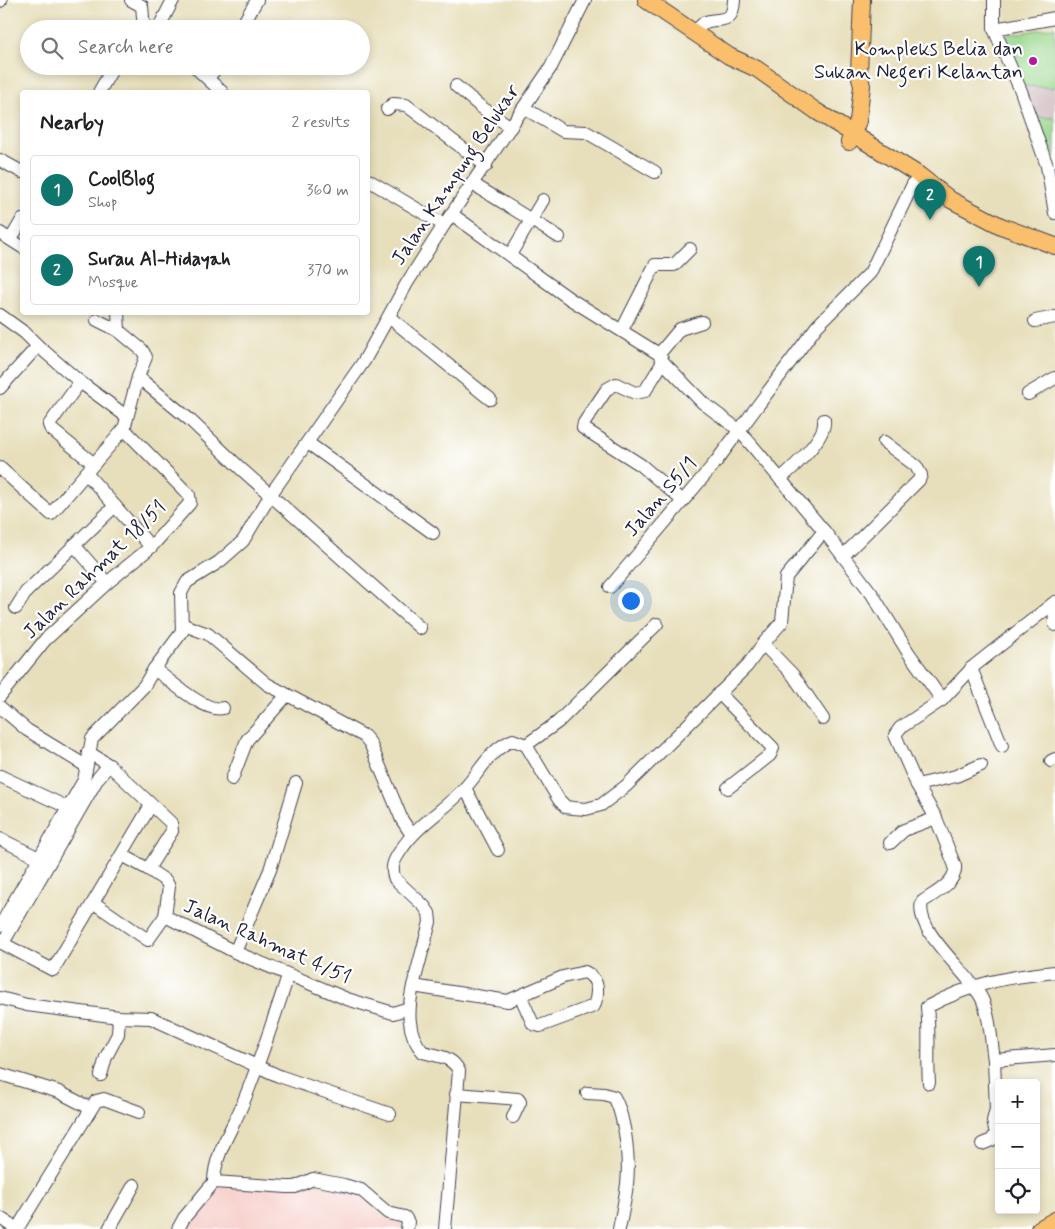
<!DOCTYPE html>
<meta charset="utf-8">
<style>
:root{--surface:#fff;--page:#f2f2f2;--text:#202124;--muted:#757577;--line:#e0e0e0;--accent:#0f766e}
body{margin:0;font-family:Mynerve,sans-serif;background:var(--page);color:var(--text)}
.controls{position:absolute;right:15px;bottom:15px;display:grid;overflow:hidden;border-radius:5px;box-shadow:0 2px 8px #0003}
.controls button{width:45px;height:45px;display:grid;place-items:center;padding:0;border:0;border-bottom:1px solid var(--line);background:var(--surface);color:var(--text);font:25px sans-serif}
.you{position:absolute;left:630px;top:600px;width:18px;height:18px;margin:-12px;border:4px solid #fff;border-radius:50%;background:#1a73e8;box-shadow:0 0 0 8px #1a73e833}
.badge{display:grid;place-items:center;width:32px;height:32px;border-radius:50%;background:var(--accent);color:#fff;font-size:16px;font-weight:700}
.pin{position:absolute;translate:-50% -41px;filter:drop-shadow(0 1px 2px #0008)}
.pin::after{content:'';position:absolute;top:26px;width:18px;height:15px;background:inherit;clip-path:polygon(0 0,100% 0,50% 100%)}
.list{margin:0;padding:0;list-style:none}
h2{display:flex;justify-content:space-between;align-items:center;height:65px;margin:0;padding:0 20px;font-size:21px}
h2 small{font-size:16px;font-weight:400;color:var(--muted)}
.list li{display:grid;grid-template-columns:32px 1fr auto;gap:15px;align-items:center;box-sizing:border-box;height:70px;margin:0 10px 10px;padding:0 10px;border:1px solid var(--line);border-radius:5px}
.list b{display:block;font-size:19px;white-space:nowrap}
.list p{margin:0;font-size:16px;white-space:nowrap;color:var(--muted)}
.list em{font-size:16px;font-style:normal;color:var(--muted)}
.icon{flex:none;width:28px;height:28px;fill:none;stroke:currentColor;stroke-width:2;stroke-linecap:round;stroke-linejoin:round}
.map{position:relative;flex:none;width:1055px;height:1229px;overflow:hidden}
.search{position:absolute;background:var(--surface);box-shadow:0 2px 8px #0003;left:20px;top:20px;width:350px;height:55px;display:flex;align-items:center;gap:12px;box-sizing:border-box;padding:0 18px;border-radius:28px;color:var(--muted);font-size:19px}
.panel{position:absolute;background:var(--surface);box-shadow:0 2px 8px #0003;left:20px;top:90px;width:350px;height:225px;border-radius:5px}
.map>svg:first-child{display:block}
</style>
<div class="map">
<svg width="1055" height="1229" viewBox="0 0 1055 1229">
<rect width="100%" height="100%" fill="#fff"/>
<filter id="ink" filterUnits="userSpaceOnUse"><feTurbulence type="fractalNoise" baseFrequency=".02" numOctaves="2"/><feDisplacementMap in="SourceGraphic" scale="10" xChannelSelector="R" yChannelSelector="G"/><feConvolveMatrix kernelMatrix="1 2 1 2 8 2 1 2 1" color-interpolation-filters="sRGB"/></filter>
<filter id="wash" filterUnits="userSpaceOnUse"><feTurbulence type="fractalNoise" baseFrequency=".0096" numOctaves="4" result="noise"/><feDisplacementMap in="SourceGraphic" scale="20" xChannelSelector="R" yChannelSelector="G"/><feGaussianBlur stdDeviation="1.12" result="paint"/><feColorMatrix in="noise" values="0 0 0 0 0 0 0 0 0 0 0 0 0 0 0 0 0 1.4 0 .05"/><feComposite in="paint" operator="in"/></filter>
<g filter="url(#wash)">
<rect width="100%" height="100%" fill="#e7dfbb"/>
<polygon fill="#f7d0cc" points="308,1184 357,1193 383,1218 402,1220 402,1229 181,1229 214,1187"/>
<polygon fill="#d2bec3" points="1023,86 1055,88 1055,118 1037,117"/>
<g fill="#9ad88d" stroke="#5e7d64">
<polygon points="1055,27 1055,88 1023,86 1001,36"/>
<polygon points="1037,117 1055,118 1055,157"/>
</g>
</g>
<g filter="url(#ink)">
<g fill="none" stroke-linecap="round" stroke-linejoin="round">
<g stroke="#403e4e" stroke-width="14">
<g id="minor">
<polyline points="131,0 142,6 144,29"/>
<polyline points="994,0 994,29 1021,91 1047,166 1055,213"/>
<polyline points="0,1 1,0"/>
<polyline points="158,29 173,0"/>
<polyline points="240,29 257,0"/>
<polyline points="994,29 1055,18"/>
<path d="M694,32l11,-10c17,-5 28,3 29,-22"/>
<polyline points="194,66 222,92"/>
<polyline points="208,78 218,66"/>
<polyline points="456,86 481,107 511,127"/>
<polyline points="99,92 114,66"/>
<polyline points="524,108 563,131 586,132 655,172"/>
<polyline points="387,109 393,104 406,105 486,166"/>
<polyline points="0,160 22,172"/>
<polyline points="368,180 444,225"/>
<polyline points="473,184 559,237"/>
<polyline points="453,215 570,299 659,354 663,362 703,403 739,430 824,531 872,594 908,652 942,700"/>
<polyline points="0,233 22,247"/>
<polyline points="11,239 22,220"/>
<polyline points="510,255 543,200"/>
<polyline points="118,312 119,331 142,350 146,357 138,377"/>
<polyline points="0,315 25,333 38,346"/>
<polyline points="389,317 490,399"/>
<polyline points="97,320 119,331"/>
<polyline points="1035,321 1055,317"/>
<polyline points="622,330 655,265 674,265 690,249"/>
<polyline points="659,354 680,329 702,322"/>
<polyline points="663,362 645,391 635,393 616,384 607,389 584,423 583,428 641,465 683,501"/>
<polyline points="80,382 49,425 51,429 94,464"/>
<polyline points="0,388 38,346 80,382 126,416"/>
<polyline points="1028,394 1055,378"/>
<polyline points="308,443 433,533"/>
<polyline points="0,468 51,514 86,473"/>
<path d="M780,479c13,-11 47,-42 44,-59"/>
<polyline points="74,545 107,583"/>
<polyline points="151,547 86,473 124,429 138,377 190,420 240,468 420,628"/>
<polyline points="843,556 919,480 921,475 916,466 884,442"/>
<polyline points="610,587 715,463 817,326 870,273 913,184"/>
<path d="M1055,602l-81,64 -32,34 -42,28 -5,7 22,50 19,33 19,48c2,17 -22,28 -33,36 -8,30 47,70 60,97 8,17 9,41 12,61l61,-5"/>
<polyline points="1054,604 1055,625"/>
<polyline points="16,608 26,592 115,506"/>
<polyline points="657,624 558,722 526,745 559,800 566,807 573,808 586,809 601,805 626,786 747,666 763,644 793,675 823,719"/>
<polyline points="184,625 208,634 267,684 364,736 370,743 402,820 412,835"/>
<polyline points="763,644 782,622 786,577 824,531"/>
<polyline points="971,668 1002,746"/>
<path d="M154,669c16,11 51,44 69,39"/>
<polyline points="719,693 773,748 770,755 728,788"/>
<polyline points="0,696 45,640 107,583 151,547 190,503 189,495 124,429"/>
<polyline points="0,707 27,730 86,766"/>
<polyline points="88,752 109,765 171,823 172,831 148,869 122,855"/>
<polyline points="1051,761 1055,759"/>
<polyline points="0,776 69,808"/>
<polyline points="232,779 247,740 287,695"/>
<polyline points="917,785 956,776 981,765"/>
<polyline points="465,788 498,850"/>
<polyline points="0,839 39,858"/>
<polyline points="890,843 904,830 936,818"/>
<polyline points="148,869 166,881 169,887 165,916 237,953 347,999 393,1013 409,1008"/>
<polyline points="94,903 148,940 165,916"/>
<polyline points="0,926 84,780 92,739 144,686 154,669 182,632 181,593 187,582 219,562 243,541 271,494 364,361 407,283 444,225 551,67 585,0"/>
<polyline points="0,942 53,970 151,805"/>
<polyline points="3,943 98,778 109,765"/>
<polyline points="235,952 270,870 296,783"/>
<path d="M413,986l17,-64 -1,-9 -5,-7 -29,-27c-5,-11 -1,-19 6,-29 15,-24 43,-40 63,-61 16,-17 26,-40 49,-49l13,5"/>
<polyline points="0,998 27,1005 119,1017 151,1018 279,1076 390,1114"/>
<polyline points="0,1074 59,1092 90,1108"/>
<polyline points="101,1075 106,1057 118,1034 119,1017"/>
<path d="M929,1083c-2,-26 1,-51 -2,-76 45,-24 79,-30 128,-35"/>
<path d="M587,1093l17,1 10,3c7,12 8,23 11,36 6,40 2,57 -6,96"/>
<polyline points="456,1094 518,1099 520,1102 513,1117"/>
<polyline points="982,1144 992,1140 996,1133 993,1121 996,1109 994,1060"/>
<path d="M214,1182c0,-28 19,-54 29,-79 17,-41 31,-85 45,-127"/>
<polyline points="0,1218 17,1229 96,1101 104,1099 139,1112"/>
<polyline points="109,1229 134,1185"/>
<polyline points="178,1229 184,1218 214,1182 287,1187 295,1187 313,1179 344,1185 361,1190 388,1213 405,1217 408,1222 407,1229"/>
<path d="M445,1229l14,-158c-7,-15 -22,-15 -36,-19 -17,-19 -15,-43 -10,-66l95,15 55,-24 22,-5c14,7 14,20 9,34l-54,20 -7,-2 -12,-27"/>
</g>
</g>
<g stroke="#403e4e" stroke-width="18">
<g id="major">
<polyline points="646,0 729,56 757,69 816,111 919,175 951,200 1001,226 1055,246"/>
<polyline points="849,142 858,121 862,86 859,73 862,0"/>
<polyline points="1039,1229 1055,1220"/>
</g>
</g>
<use href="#minor" stroke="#fff" stroke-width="12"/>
<use href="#major" stroke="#f9bf6d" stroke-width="16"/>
</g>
</g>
<circle fill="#b5179e" stroke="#fff" stroke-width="2" cx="1033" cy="61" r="5"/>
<g text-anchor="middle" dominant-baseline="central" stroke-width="4.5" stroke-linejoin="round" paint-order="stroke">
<g font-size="20" fill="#22223b" stroke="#fff" text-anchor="end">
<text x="1023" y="49">Kompleks Belia dan<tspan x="1023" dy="23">Sukan Negeri Kelantan</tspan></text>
</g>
<g font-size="20" fill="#22223b" stroke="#fff">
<text transform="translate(456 175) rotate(-56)">Jalan Kampung Belukar</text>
<text transform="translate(661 497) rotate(-49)">Jalan S5/1</text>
<text transform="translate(95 570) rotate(-44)">Jalan Rahmat 18/51</text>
<text transform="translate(267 942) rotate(24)">Jalan Rahmat 4/51</text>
</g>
</g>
</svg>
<div class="controls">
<button>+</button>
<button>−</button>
<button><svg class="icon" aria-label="locate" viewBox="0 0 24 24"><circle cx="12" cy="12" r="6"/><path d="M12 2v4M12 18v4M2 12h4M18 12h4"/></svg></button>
</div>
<div class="you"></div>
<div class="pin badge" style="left:979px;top:287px">1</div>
<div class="pin badge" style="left:930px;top:220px">2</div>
<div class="search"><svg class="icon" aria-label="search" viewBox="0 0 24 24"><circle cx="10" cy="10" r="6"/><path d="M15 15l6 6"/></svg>Search here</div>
<section class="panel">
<h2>Nearby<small>2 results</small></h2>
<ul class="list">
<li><span class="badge">1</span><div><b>CoolBlog</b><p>Shop</p></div><em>360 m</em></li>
<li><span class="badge">2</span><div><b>Surau Al-Hidayah</b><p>Mosque</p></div><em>370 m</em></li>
</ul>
</section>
</div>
